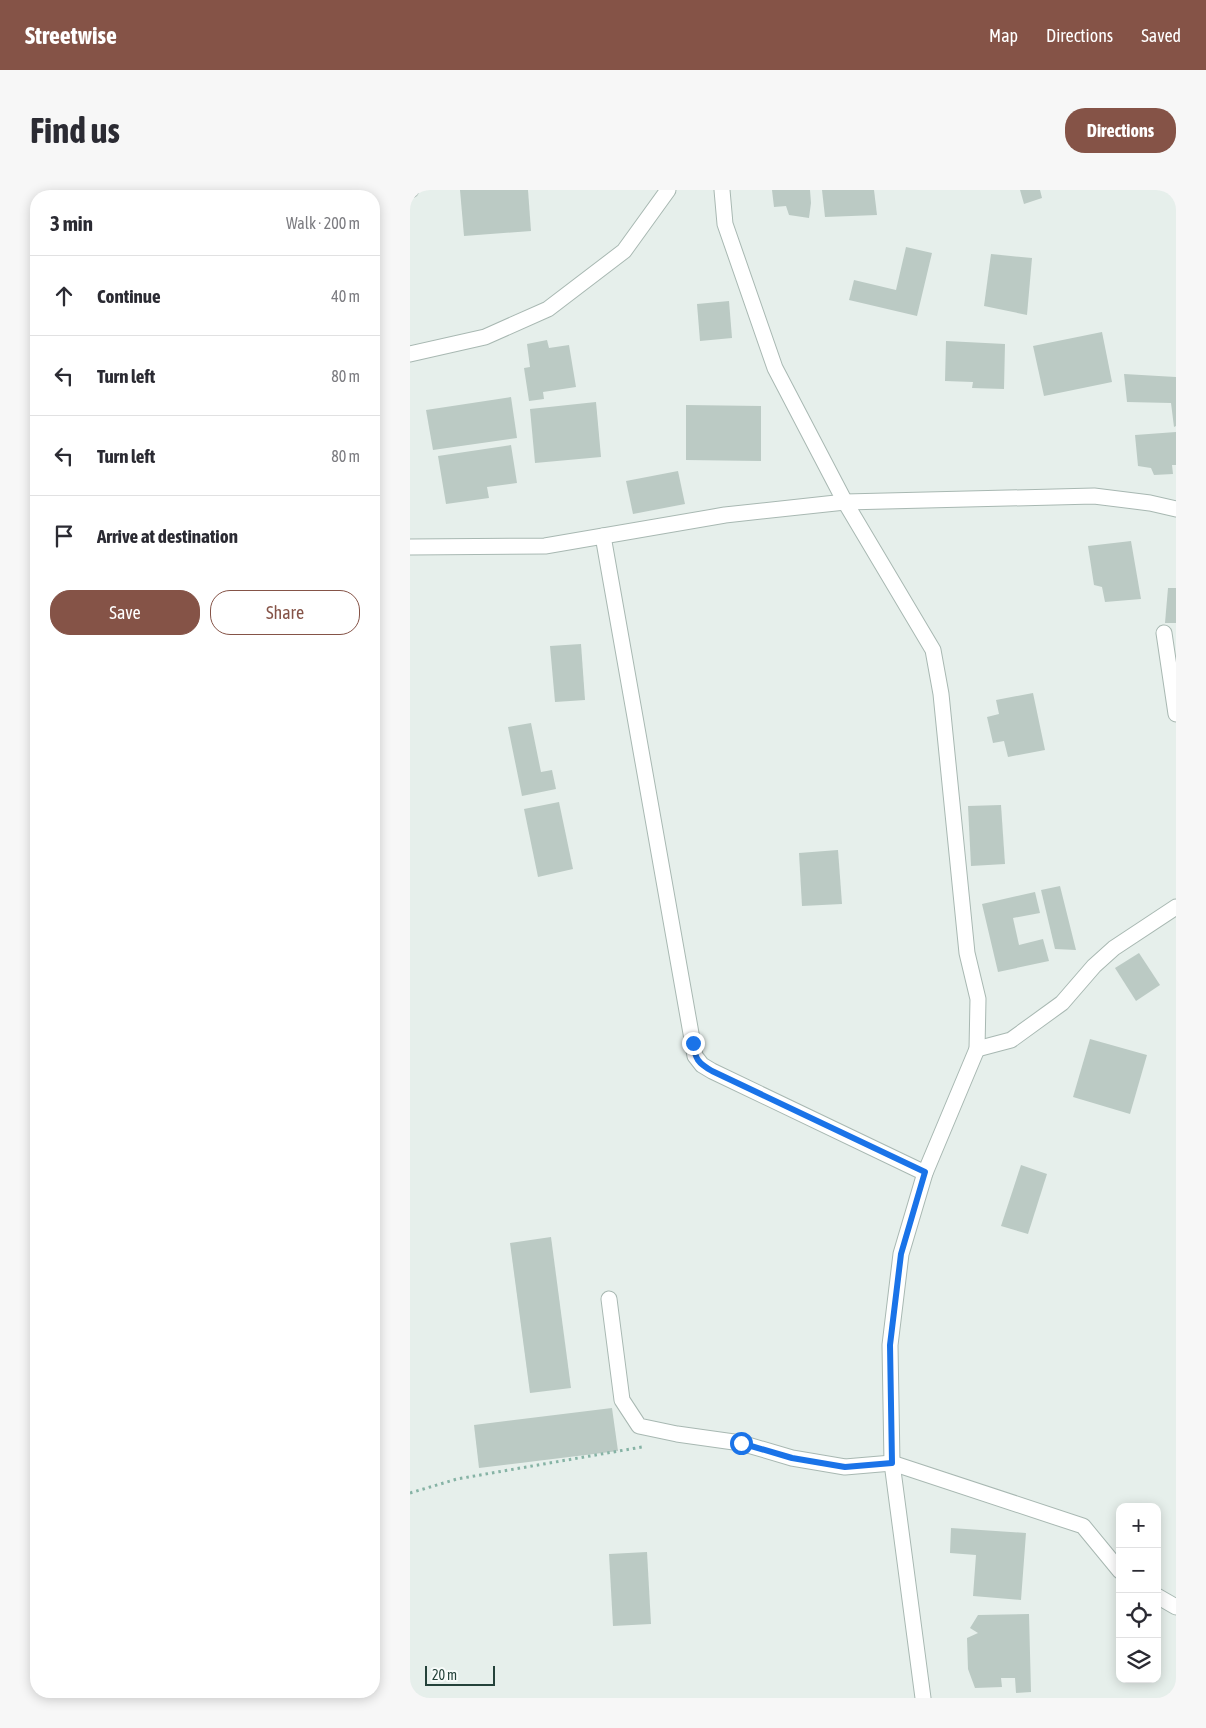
<!DOCTYPE html>
<meta charset="utf-8">
<style>
:root{--surface:#fff;--page:#f7f7f7;--text:#2b2b33;--muted:#7c7c81;--line:#e1e1e2;--accent:#855347}
body{margin:0;font-family:"Asap Condensed",sans-serif;background:var(--page);color:var(--text)}
.controls{position:absolute;right:15px;bottom:15px;display:grid;overflow:hidden;border-radius:10px;box-shadow:0 2px 12px #0003}
.controls button{width:45px;height:45px;display:grid;place-items:center;padding:0;border:0;border-bottom:1px solid var(--line);background:var(--surface);color:var(--text);font:25px sans-serif}
.scale{position:absolute;left:15px;bottom:12px;width:70px;box-sizing:border-box;padding-left:5px;border:2px solid #24423a;border-top:0;font-size:14px;line-height:18px;white-space:nowrap;color:#24423a;-webkit-text-stroke:4px #f7fbf9;paint-order:stroke}
.stop{position:absolute;width:15px;height:15px;margin:-11px;border:4px solid #1a73e8;border-radius:50%;background:#fff}
.stop.end{background:#1a73e8;border-color:#fff;box-shadow:0 1px 5px #0008}
.list{margin:0;padding:0;list-style:none}
h2{display:flex;justify-content:space-between;align-items:center;height:65px;margin:0;padding:0 20px;font-size:21px}
h2 small{font-size:16px;font-weight:400;color:var(--muted)}
.list li{display:grid;grid-template-columns:32px 1fr auto;gap:15px;align-items:center;box-sizing:border-box;height:80px;padding:0 20px;border-top:1px solid var(--line)}
.list b{display:block;font-size:19px;white-space:nowrap}
.list em{font-size:16px;font-style:normal;color:var(--muted)}
.actions{display:flex;gap:10px;padding:15px 20px}
.actions a{flex:1;padding:11px 0;border:1px solid var(--accent);border-radius:20px;text-align:center;font-size:18px;color:var(--accent)}
.actions .main{background:var(--accent);color:#fff}
.icon{flex:none;width:28px;height:28px;fill:none;stroke:currentColor;stroke-width:2;stroke-linecap:round;stroke-linejoin:round}
.map{position:relative;flex:none;width:766px;height:1508px;overflow:hidden;border-radius:20px}
header{display:flex;align-items:center;gap:30px;box-sizing:border-box;height:70px;padding:0 25px;background:var(--accent);color:#fff}
header strong{font-size:24px}
nav{display:flex;gap:28px;margin-inline-start:auto;font-size:18px}
.intro{display:flex;align-items:center;justify-content:space-between;box-sizing:border-box;height:120px;padding:0 30px}
h1{margin:0;font-size:35px}
.button{padding:12px 22px;border-radius:20px;background:var(--accent);color:#fff;font-size:18px;font-weight:700}
main{display:flex;gap:30px;padding:0 30px}
aside{flex:1;background:var(--surface);border-radius:20px;box-shadow:0 2px 12px #0003}
.map>svg:first-child{display:block}
</style>
<header>
<strong>Streetwise</strong>
<nav><a>Map</a><a>Directions</a><a>Saved</a></nav>
</header>
<div class="intro"><h1>Find us</h1><a class="button">Directions</a></div>
<main>
<aside>
<h2>3 min<small>Walk · 200 m</small></h2>
<ul class="list">
<li><svg class="icon" aria-label="ahead" viewBox="0 0 24 24"><path d="M12 20V5M6 11l6-6 6 6"/></svg><div><b>Continue</b></div><em>40 m</em></li>
<li><svg class="icon" aria-label="left" viewBox="0 0 24 24"><path d="M17 20v-9H6M10 6l-5 5 5 5"/></svg><div><b>Turn left</b></div><em>80 m</em></li>
<li><svg class="icon" aria-label="left" viewBox="0 0 24 24"><path d="M17 20v-9H6M10 6l-5 5 5 5"/></svg><div><b>Turn left</b></div><em>80 m</em></li>
<li><svg class="icon" aria-label="arrive" viewBox="0 0 24 24"><path d="M6 21V4h12l-3 4 3 4H6"/></svg><div><b>Arrive at destination</b></div></li>
</ul>
<div class="actions"><a class="main">Save</a><a>Share</a></div>
</aside>
<div class="map">
<svg width="766" height="1508" viewBox="0 0 766 1508">
<rect width="100%" height="100%" fill="#e6efeb"/>
<g fill="#bbcac4">
<polygon points="50,0 118,0 121,41 54,46"/>
<polygon points="362,0 400,0 401,13 399,28 379,25 376,16 364,17"/>
<polygon points="412,0 464,0 467,25 415,27"/>
<polygon points="610,0 630,0 632,8 614,14"/>
<polygon points="496,57 522,63 507,126 439,110 444,90 486,100"/>
<polygon points="581,64 622,68 617,125 574,116"/>
<polygon points="319,111 322,148 290,151 287,114"/>
<polygon points="692,142 702,192 634,206 623,156"/>
<polygon points="137,150 139,158 159,155 166,197 133,202 134,209 119,211 114,178 120,177 117,154"/>
<polygon points="536,151 595,154 594,199 562,198 563,192 535,191"/>
<polygon points="714,184 766,187 766,236 764,237 761,213 717,212"/>
<polygon points="101,207 107,248 23,260 16,220"/>
<polygon points="186,212 191,267 125,273 120,219"/>
<polygon points="276,215 351,216 351,271 276,270"/>
<polygon points="766,242 766,275 762,275 763,284 744,285 741,278 728,276 725,245"/>
<polygon points="101,255 107,293 77,297 79,308 36,314 28,266"/>
<polygon points="268,281 275,314 223,324 216,291"/>
<polygon points="721,351 731,409 695,412 692,397 684,395 678,356"/>
<polygon points="758,398 766,398 766,433 755,433"/>
<polygon points="171,454 175,510 145,512 140,456"/>
<polygon points="623,503 635,560 598,567 594,551 583,553 577,527 589,524 586,510"/>
<polygon points="121,533 131,582 142,580 146,599 112,606 98,537"/>
<polygon points="149,612 163,679 128,687 114,619"/>
<polygon points="591,615 595,674 561,676 558,616"/>
<polygon points="428,660 432,714 392,716 389,663"/>
<polygon points="650,696 666,760 645,759 631,700"/>
<polygon points="625,702 630,723 603,728 609,755 633,749 639,771 588,782 572,714"/>
<polygon points="729,763 750,795 726,811 705,778"/>
<polygon points="680,849 737,865 720,924 663,907"/>
<polygon points="611,975 637,984 618,1044 591,1036"/>
<polygon points="141,1047 161,1198 120,1203 100,1053"/>
<polygon points="202,1218 208,1261 69,1278 64,1235"/>
<polygon points="541,1338 616,1343 611,1410 563,1406 566,1365 540,1363"/>
<polygon points="237,1362 241,1434 203,1436 199,1364"/>
<polygon points="619,1424 621,1502 606,1503 605,1488 591,1488 592,1497 565,1498 558,1479 557,1448 568,1443 560,1438 568,1425"/>
</g>
<g fill="none" stroke-linecap="round" stroke-linejoin="round">
<g stroke="#a8b8b2" stroke-width="17">
<g id="minor">
<polyline points="0,0 1,0"/>
<polyline points="312,0 315,34 365,178 435,312 523,460 531,504 557,763 568,809 567,859 515,983 491,1064 480,1155 482,1273 513,1508"/>
<polyline points="0,164 75,147 138,119 214,61 258,0"/>
<polyline points="193,346 285,866 292,875 302,881 515,983"/>
<polyline points="0,357 135,356 315,325 435,312 684,306 740,313 766,319"/>
<polyline points="754,443 766,524"/>
<polyline points="567,859 601,850 652,813 684,776 704,758 766,717"/>
<polyline points="199,1109 212,1210 229,1236 267,1244 331,1253 382,1268 435,1277 482,1273 673,1336 710,1381"/>
<polyline points="747,1406 766,1417"/>
</g>
</g>
<polyline stroke="#86b3a5" stroke-width="3" stroke-dasharray="2.5 4" stroke-linecap="butt" points="0,1303 47,1289 232,1257"/>
<use href="#minor" stroke="#fff" stroke-width="15"/>
</g>
<g fill="none" stroke-linecap="round" stroke-linejoin="round">
<path stroke="#1a73e8" stroke-width="6" d="M283,853c2,16 5,20 19,28l213,101 -24,82 -11,91 2,118 -47,4 -53,-9 -51,-15"/>
</g>
</svg>
<div class="controls">
<button>+</button>
<button>−</button>
<button><svg class="icon" aria-label="locate" viewBox="0 0 24 24"><circle cx="12" cy="12" r="6"/><path d="M12 2v4M12 18v4M2 12h4M18 12h4"/></svg></button>
<button><svg class="icon" aria-label="layers" viewBox="0 0 24 24"><path d="M12 4l9 5-9 5-9-5zM3 14l9 5 9-5"/></svg></button>
</div>
<div class="scale">20 m</div>
<div class="stop" style="left:331px;top:1253px"></div>
<div class="stop end" style="left:283px;top:853px"></div>
</div>
</main>
